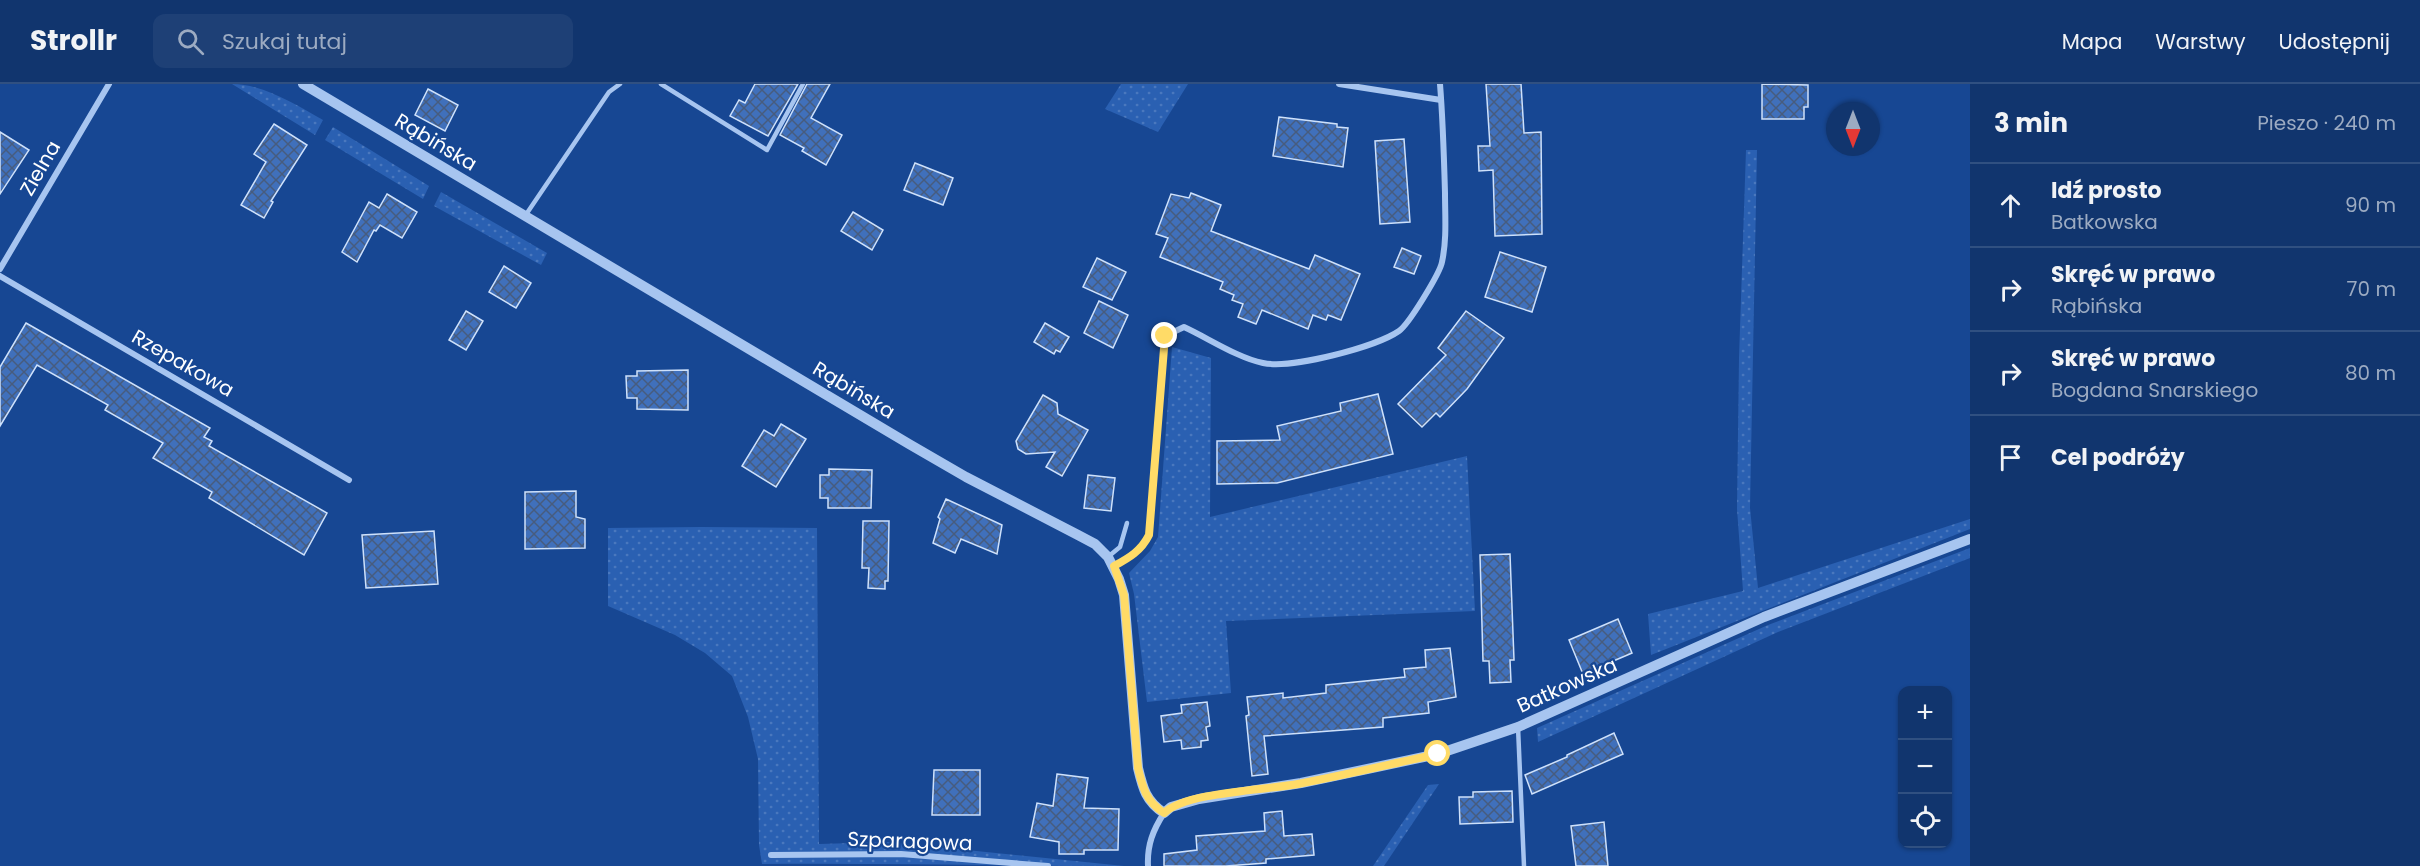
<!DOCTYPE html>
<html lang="pl">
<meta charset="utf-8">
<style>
:root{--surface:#11356e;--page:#1e4076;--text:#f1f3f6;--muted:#9cabc2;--line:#305081}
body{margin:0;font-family:Poppins,sans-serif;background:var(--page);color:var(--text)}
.controls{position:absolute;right:18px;bottom:18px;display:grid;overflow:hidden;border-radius:12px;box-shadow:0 2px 4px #0004}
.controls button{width:54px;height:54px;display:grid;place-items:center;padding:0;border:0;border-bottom:2px solid var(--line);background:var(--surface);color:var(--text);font:30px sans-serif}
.compass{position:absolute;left:1826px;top:18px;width:54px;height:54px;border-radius:50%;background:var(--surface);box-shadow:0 2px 4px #0004;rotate:180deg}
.stop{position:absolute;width:18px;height:18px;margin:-14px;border:4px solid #ffdb67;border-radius:50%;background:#fff}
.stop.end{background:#ffdb67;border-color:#fff;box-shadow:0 2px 6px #0008}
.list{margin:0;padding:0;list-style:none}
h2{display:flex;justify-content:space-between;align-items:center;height:78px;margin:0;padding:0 24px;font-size:26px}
h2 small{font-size:20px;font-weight:400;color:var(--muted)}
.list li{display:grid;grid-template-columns:39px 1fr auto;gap:18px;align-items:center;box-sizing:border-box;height:84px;padding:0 24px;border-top:2px solid var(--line)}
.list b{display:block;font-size:22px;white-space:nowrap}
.list p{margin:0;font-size:20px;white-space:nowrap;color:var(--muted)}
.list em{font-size:20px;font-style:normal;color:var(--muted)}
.icon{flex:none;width:33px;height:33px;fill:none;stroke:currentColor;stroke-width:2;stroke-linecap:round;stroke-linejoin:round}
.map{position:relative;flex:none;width:1970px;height:782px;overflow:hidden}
header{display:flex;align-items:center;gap:36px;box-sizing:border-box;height:84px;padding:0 30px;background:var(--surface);border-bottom:2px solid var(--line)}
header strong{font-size:28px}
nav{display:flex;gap:33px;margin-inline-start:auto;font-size:21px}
.search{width:420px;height:54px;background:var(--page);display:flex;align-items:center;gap:15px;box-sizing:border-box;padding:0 21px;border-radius:12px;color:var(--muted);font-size:22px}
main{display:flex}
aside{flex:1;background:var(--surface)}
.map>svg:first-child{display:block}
</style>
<header>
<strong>Strollr</strong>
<div class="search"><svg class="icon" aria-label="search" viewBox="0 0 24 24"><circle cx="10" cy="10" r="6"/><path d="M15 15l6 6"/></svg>Szukaj tutaj</div>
<nav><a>Mapa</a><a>Warstwy</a><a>Udostępnij</a></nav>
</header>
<main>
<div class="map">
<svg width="1970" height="782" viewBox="0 0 1970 782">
<defs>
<pattern id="grass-dots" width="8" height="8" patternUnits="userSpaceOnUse" patternTransform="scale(1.5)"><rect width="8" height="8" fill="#2a60b2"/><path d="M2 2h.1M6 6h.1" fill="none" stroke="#4a78be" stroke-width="1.8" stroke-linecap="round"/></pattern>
<pattern id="building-cross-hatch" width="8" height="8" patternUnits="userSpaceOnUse" patternTransform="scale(1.5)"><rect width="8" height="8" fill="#4070bb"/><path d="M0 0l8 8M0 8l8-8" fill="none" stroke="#475c7e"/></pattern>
</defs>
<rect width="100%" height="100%" fill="#174793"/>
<g fill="url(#grass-dots)">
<path d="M232,0c31,0 64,21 91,36l-8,15z"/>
<polygon points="1121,0 1188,0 1158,48 1105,25"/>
<polygon points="333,43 429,102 423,115 325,56"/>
<polygon points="1746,66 1757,66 1750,424 1758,504 1970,435 1970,445 1651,571 1648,530 1743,507 1737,425 1739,274"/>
<polygon points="441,108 547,169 541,181 434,122"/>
<polygon points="1172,263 1211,274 1210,433 1467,372 1475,527 1226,537 1231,609 1147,618 1134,510 1129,489 1150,467 1158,453"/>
<path d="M701,443l116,1 2,316 69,-2 236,24c-121,0 -241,-3 -362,-2l-3,-19 -1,-86 -10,-42 -16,-41 -27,-23 -30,-18 -67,-29v-78z"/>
<polygon points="1970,464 1970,474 1778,548 1538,658 1537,644 1768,541"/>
<polygon points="1439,700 1384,782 1373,782 1428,701"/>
</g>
<g fill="url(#building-cross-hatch)" stroke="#cee1fb" stroke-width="1.5">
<polygon points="755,0 798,0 768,52 730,32 739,16 745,19"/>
<polygon points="807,0 830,0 811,34 842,51 826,81 802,67 804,64 780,51"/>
<polygon points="1486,0 1521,0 1524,49 1541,48 1542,150 1495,152 1493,86 1479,87 1478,62 1490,62"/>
<polygon points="1762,0 1808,1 1808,23 1804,23 1804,35 1762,35"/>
<polygon points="428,5 458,21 445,47 415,31"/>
<polygon points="1279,33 1337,40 1337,43 1348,44 1343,83 1273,72"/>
<polygon points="274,40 307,61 271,117 273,118 264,134 241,121 266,78 254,70"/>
<polygon points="0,48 29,66 0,110"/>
<polygon points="1404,55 1410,138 1380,140 1375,57"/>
<polygon points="915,79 953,94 943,121 904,106"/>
<polygon points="1191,109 1221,121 1211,147 1309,185 1315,171 1360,190 1341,236 1328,231 1326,236 1313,231 1308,245 1262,226 1256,240 1238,233 1243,220 1232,216 1234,211 1220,205 1223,198 1160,173 1168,154 1156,150 1171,110 1189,114"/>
<polygon points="387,110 417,128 402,154 380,141 376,147 374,146 357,178 342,168 369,118 379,124"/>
<polygon points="853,128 883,146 872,166 841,147"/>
<polygon points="1402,164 1421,172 1414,190 1394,183"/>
<polygon points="1500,168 1546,183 1532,228 1485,213"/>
<polygon points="1097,174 1126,188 1112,216 1083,203"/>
<polygon points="504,182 531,199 516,224 489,208"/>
<polygon points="1099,217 1128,231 1113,264 1084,249"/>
<polygon points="466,227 483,237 466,266 449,256"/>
<polygon points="1466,227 1504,254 1467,305 1440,333 1436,329 1422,343 1398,320 1446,271 1438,264"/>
<polygon points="26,239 210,344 204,353 212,357 209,362 327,429 304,471 209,414 212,408 153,374 163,359 105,326 108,321 37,281 0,342 0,283"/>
<polygon points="1045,239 1069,253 1060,268 1056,266 1054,270 1034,258"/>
<polygon points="688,286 688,326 637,325 637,314 627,314 626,292 637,292 637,287"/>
<polygon points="1378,310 1393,370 1277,399 1217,400 1217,357 1280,356 1277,342 1341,327 1340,319"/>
<polygon points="1043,311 1057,319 1058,330 1088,346 1062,392 1046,383 1055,368 1026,370 1018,365 1016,357"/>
<polygon points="781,340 806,355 776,403 742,382 764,346 774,352"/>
<polygon points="829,385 872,386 871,424 828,424 828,414 820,414 820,391 829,391"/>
<polygon points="1088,391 1115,394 1111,427 1084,424"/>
<polygon points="576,407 576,433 585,435 585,464 525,465 525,408"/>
<polygon points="946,415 1002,441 997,470 961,455 955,469 933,459 940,435 938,433"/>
<polygon points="863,437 889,437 888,497 885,497 885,505 868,504 869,484 862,484"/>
<polygon points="434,447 438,500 366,504 362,451"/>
<polygon points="1510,470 1514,576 1510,576 1511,598 1490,599 1489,577 1483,577 1480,471"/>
<polygon points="1618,535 1632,569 1583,590 1569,556"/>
<polygon points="1450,564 1456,613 1428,618 1429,629 1383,634 1383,643 1264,652 1268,690 1252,692 1246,632 1249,631 1247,613 1283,609 1283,614 1326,609 1326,601 1405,593 1404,585 1426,583 1425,566"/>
<polygon points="1207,618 1210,642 1206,643 1208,656 1201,657 1201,663 1182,665 1181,656 1164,658 1161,632 1182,629 1181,621"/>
<polygon points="1614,649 1623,670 1532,710 1525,691 1567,673 1567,671"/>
<polygon points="934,686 980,686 980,731 932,731"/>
<polygon points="1057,690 1088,694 1084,724 1119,725 1118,766 1084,766 1084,770 1059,770 1059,758 1030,753 1037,719 1053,722"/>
<polygon points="1512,707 1513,738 1460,740 1459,713 1473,713 1473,708"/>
<polygon points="1282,727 1284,752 1312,750 1314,771 1266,775 1266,779 1226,782 1164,782 1164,770 1197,766 1196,752 1265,747 1264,729"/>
<polygon points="1604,738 1608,782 1576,782 1571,742"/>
</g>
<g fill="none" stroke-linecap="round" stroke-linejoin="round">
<g stroke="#a7c5f0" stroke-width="4.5">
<polyline points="661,0 767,66 803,0"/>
<polyline points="525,132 609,8 620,0"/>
<polyline points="1109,472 1120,463 1127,439"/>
<polyline points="1518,643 1524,782"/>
</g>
<g stroke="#a7c5f0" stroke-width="6">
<polyline points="1339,0 1441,16"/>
<polyline points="0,185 109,0"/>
<polyline points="0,192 349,396"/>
<path d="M1114,482c15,-8 27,-15 35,-31l16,-199 19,-9c24,11 54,31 79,36 29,6 113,-16 136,-32 10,-7 41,-58 43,-69 5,-23 3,-46 3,-69 -1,-36 -2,-72 -5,-109"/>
<polyline points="771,771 901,770 1048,782"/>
<path d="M1148,782c-1,-21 5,-36 16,-53"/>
</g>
<path stroke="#a7c5f0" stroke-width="10" d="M303,0l606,360 57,33 112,58 17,9 13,13 11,22 5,16 14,173c5,21 8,33 26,45l7,-6 28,-8 102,-16 137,-29 80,-27 246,-110 206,-78"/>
</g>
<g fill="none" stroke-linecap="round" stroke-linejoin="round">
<path stroke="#ffdb67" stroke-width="8" d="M1165,252l-16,199c-8,16 -20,23 -35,31l10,29 14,173c5,21 8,33 26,45 22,-21 102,-23 134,-29 47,-9 93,-20 140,-30"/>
</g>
<g text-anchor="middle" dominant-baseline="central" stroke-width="4.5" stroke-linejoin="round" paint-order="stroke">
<g font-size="20" fill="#fff" stroke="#174793">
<text transform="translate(436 58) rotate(31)">Rąbińska</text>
<text transform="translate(40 84) rotate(-60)">Zielna</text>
<text transform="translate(183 279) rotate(30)">Rzepakowa</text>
<text transform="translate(854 306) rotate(31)">Rąbińska</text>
<text transform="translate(1567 601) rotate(-24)">Batkowska</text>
<text transform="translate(910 757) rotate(2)">Szparagowa</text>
</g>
</g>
</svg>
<div class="controls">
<button>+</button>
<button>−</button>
<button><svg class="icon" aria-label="locate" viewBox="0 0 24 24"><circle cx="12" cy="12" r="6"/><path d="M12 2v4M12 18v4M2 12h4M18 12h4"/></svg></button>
</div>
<svg class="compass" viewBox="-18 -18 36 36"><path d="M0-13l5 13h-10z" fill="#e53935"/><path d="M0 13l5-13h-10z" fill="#9cabc2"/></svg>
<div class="stop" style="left:1438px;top:670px"></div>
<div class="stop end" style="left:1165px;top:252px"></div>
</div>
<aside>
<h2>3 min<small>Pieszo · 240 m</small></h2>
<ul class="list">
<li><svg class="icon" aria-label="ahead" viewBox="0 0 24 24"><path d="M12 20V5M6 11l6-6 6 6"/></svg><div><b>Idź prosto</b><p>Batkowska</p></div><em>90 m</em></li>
<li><svg class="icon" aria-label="right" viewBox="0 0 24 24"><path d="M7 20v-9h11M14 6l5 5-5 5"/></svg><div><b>Skręć w prawo</b><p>Rąbińska</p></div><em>70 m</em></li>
<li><svg class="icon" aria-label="right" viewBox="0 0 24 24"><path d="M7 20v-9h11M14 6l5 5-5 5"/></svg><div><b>Skręć w prawo</b><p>Bogdana Snarskiego</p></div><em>80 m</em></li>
<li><svg class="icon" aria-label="arrive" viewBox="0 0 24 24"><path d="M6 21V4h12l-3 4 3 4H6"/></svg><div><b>Cel podróży</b></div></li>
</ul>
</aside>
</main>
